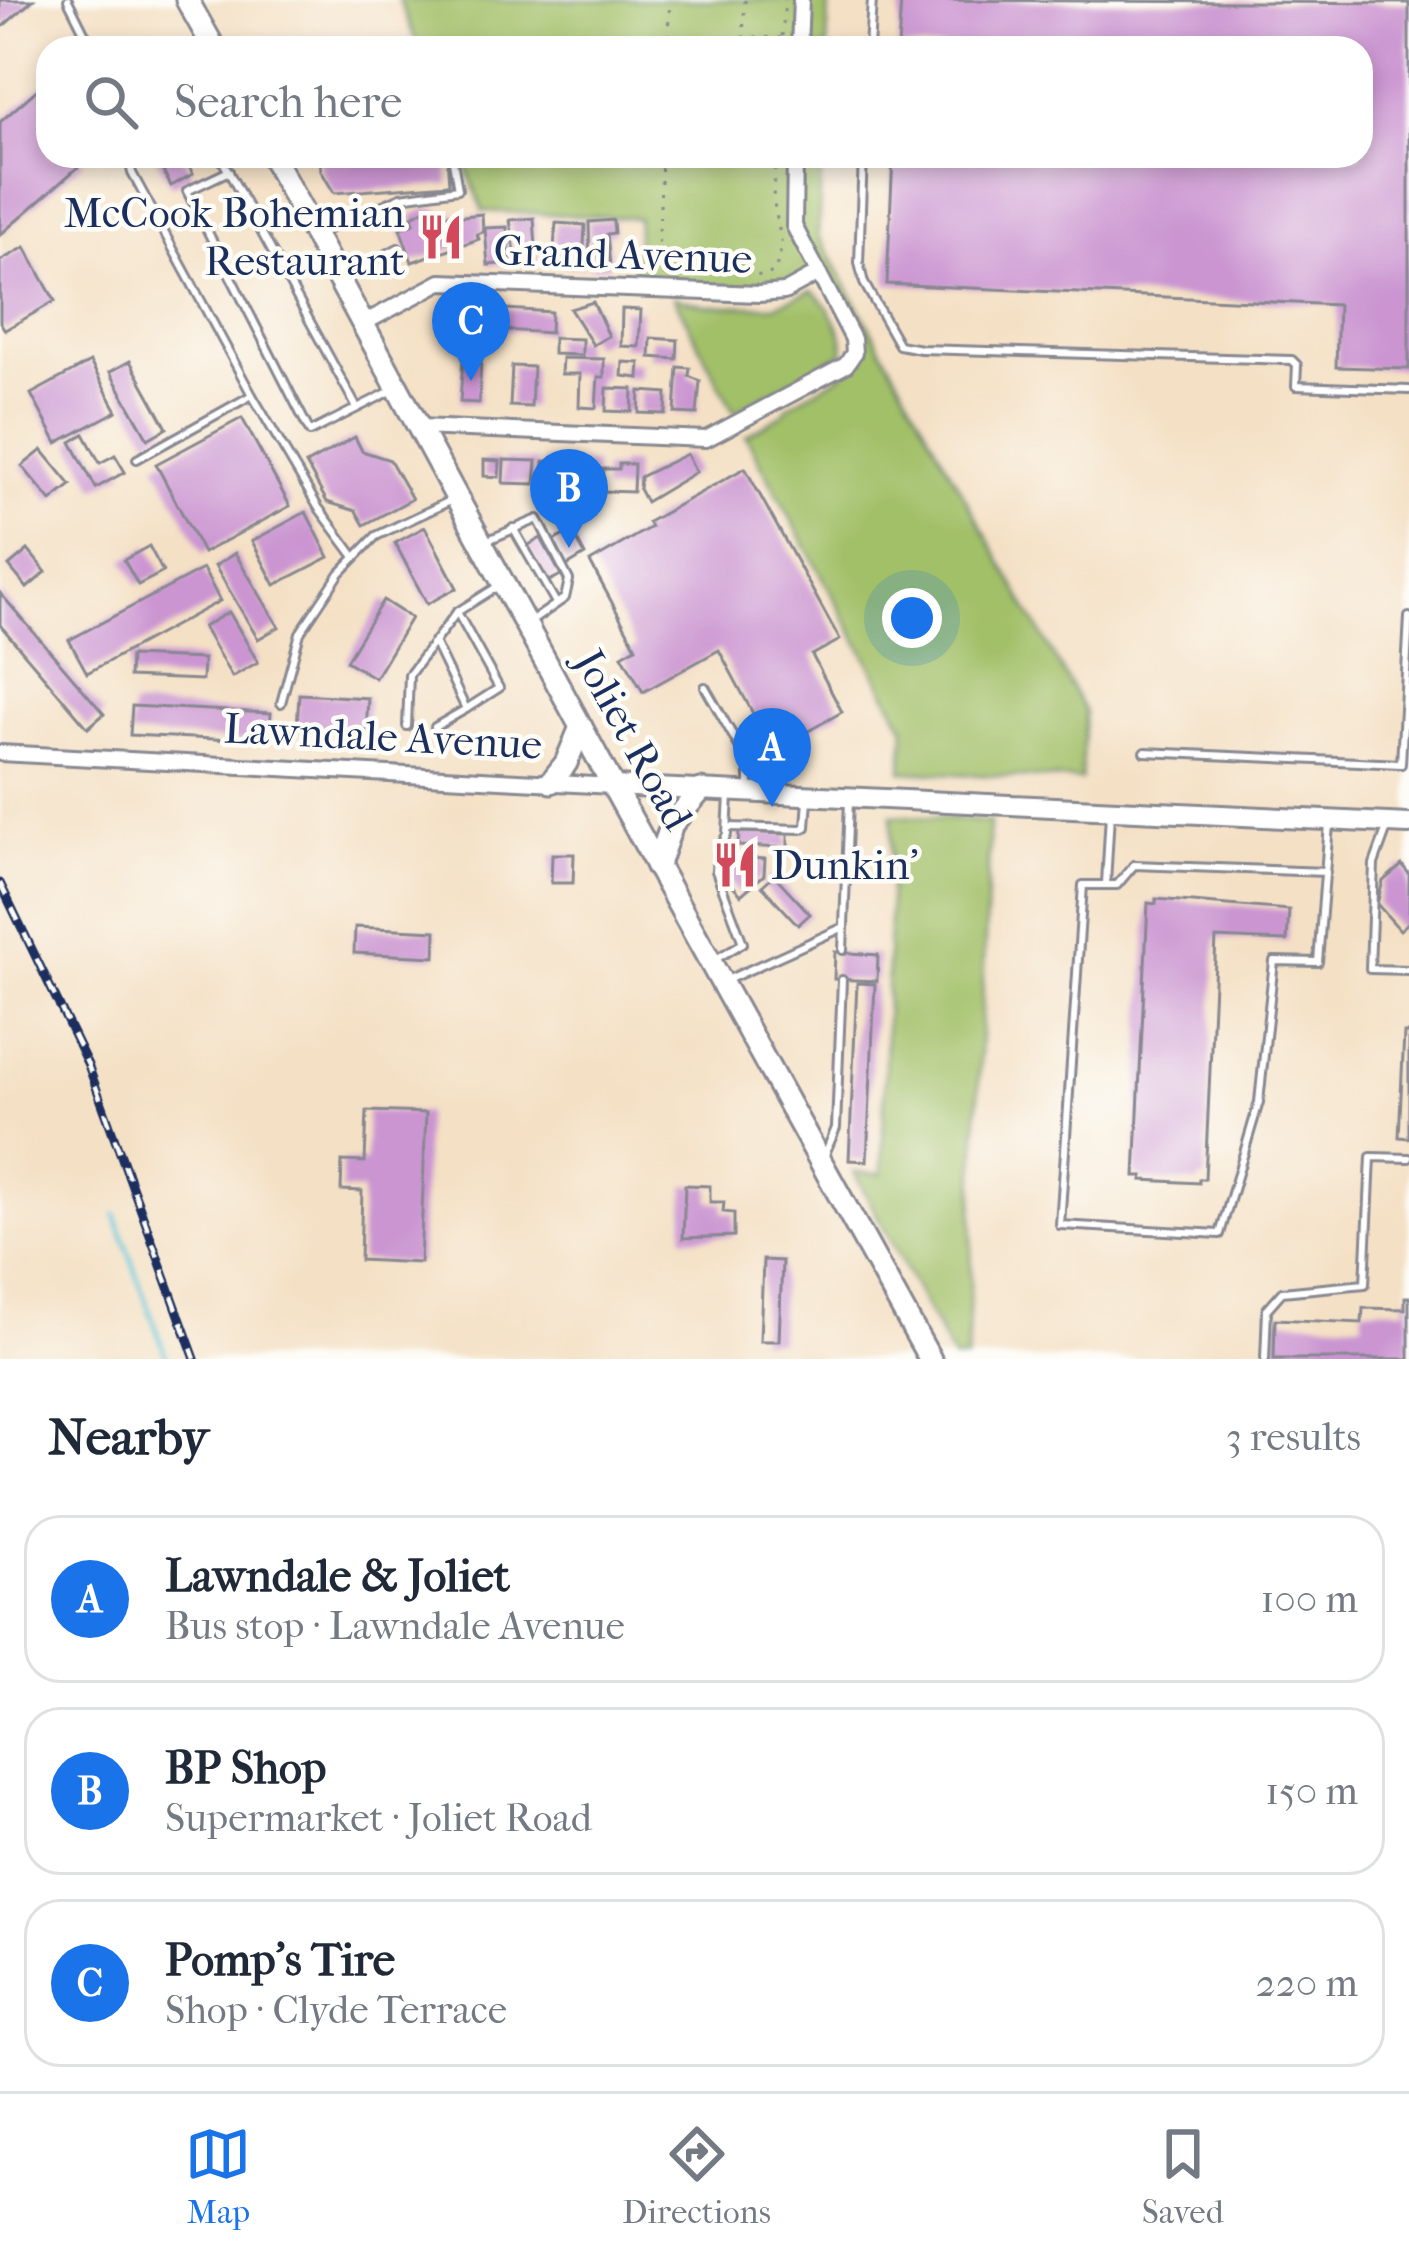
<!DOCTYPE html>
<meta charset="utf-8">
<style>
:root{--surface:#fff;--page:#f2f2f3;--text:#1f2937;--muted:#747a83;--line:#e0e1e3;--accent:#1a73e8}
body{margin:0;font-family:"IM FELL French Canon",serif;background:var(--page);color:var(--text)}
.you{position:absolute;left:912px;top:618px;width:42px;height:42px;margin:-30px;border:9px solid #fff;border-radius:50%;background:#1a73e8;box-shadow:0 0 0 18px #1a73e833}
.badge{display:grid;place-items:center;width:78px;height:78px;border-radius:50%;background:var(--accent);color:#fff;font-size:39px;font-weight:700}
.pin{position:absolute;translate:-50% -99px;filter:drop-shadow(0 3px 6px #0008)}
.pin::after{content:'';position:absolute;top:63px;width:42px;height:36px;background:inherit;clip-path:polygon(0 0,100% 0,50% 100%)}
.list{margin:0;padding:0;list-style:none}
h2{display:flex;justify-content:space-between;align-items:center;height:156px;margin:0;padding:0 48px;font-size:51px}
h2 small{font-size:39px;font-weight:400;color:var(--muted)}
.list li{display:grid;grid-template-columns:78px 1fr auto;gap:36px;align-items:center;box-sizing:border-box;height:168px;margin:0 24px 24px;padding:0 24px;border:3px solid var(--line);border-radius:36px}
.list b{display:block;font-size:45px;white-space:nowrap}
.list p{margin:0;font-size:39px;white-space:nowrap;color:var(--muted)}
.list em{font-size:39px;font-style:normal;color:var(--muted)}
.icon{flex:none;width:66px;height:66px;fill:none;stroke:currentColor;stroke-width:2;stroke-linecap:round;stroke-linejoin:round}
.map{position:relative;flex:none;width:1409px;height:1359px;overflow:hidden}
.search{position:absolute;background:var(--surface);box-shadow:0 6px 18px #0003;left:36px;right:36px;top:36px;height:132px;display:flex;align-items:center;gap:30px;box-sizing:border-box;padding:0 42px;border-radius:36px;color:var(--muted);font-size:45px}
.sheet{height:732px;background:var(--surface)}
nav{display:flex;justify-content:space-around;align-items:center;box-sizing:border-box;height:168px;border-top:3px solid var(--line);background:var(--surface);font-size:33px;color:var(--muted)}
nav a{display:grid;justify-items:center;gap:6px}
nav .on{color:var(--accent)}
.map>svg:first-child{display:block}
</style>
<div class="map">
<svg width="1409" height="1359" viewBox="0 0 1409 1359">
<rect width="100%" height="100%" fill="#fdfcf7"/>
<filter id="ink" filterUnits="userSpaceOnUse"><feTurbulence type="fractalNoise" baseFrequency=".00833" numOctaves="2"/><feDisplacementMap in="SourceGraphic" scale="24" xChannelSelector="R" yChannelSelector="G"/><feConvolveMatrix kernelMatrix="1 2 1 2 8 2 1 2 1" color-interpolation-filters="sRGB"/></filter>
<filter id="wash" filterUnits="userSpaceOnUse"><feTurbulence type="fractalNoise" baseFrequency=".004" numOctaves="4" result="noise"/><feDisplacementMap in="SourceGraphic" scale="48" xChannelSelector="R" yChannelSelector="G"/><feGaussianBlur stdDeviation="2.7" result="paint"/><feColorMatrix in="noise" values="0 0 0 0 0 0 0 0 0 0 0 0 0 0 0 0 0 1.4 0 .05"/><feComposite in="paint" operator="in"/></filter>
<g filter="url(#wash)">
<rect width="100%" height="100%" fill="#f4e0c4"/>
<g fill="#a2c068" stroke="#5e7863" stroke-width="3">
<polygon points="399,0 829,0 827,48 419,48"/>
<path d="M462,156h360l-4,79 267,477 -4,68 -179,-9 3,-43 -159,-292 37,-22 5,-8c96,-54 89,-47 36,-140l-39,23 -151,-4 4,-67 -155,-7z"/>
<path d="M812,291c15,9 34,44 31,62l-109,59 -60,-115 34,9h66z"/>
<polygon points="892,815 990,822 967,1359 953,1359 854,1172 882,1174"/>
</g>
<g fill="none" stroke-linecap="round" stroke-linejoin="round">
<polyline stroke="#5bc4d7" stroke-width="4.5" points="115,1214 167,1359"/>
</g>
<g id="blocks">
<g fill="#cb95d1">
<polygon points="0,0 33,0 0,29"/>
<polygon points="901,0 1409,3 1409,369 1336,367 1338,305 887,284 893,156 1361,156 1361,48 898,48"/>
<polygon points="48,80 48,156 79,156 84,162 0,235 0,122"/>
<polygon points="155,156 183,156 193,174 171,186"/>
<polygon points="320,156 447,156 449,184 334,193 321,171"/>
<polygon points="426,209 440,210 442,216 454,212 455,217 482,214 483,232 477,234 479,239 412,262 400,228 414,223 412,216"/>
<polygon points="534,218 537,262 517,264 510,220"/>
<polygon points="613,220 614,233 607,234 610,266 590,268 589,222"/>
<polygon points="556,223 585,225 583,267 564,266 564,261 553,260"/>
<polygon points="507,227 510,263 488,265 485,228"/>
<polygon points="25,247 55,301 5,330 0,322 0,261"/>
<polygon points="455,301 484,303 482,346 453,345"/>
<polygon points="593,302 609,336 593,345 570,309"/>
<polygon points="506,309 551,312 550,333 505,330"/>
<polygon points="622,309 641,310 639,347 621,346"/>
<polygon points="553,338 582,339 582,355 553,354"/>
<polygon points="651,338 678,340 677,359 650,357"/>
<polygon points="562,358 604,359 604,377 598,377 596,408 579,407 580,374 561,374"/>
<polygon points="463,359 481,360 479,403 460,402"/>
<polygon points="130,361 167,428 148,439 110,372"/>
<polygon points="90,362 117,411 57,443 31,394"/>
<polygon points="623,362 640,363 639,378 622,376"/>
<polygon points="512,366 533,367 531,407 510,406"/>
<polygon points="678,367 690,368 689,376 700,381 697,414 675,413"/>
<polygon points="607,388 633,389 632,412 606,411"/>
<polygon points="640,391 667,393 666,414 639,413"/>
<polygon points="242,418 290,506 203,553 156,464"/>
<polygon points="84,434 100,463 115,455 125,472 96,488 71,442"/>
<polygon points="355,437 362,451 390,460 412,499 364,525 356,511 327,502 306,464"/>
<polygon points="42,450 71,485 51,501 22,466"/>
<polygon points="687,454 696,472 646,502 639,489 640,477"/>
<polygon points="484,460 500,461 499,477 484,476"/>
<polygon points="504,460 537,461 535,484 503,483"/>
<polygon points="544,461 564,462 562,502 541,501"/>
<polygon points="568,463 595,464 594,485 584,484 583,507 566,506"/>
<polygon points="619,464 634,464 633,492 603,491 603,469 619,469"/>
<polygon points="745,468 840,640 812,655 842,712 773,751 719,650 643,692 622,655 636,647 590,562 651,527 648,522"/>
<polygon points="306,512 329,557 275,585 252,541"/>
<polygon points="425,527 457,588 427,604 395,543"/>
<polygon points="572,531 585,555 567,566 553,541"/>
<polygon points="541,538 561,575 547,582 527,546"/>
<polygon points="149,546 163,572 138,585 124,560"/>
<polygon points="28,550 46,572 27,588 9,566"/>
<polygon points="235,553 279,627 258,639 215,566"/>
<polygon points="203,569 220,601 87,673 69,640"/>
<polygon points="0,593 104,714 88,728 0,625"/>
<polygon points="383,600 411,618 375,678 346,661"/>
<polygon points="229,612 258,662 232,677 203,627"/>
<polygon points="130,656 203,659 202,680 129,677"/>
<polygon points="299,694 368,698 366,733 297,729"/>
<polygon points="132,706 271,713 270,730 255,729 255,741 130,735"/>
<polygon points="739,832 788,834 788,848 738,846"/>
<polygon points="552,854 574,854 573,883 551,883"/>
<polygon points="724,857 765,859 764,875 741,895 723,874"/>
<polygon points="1402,865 1409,874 1409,922 1400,930 1377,904 1383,881"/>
<polygon points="774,875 810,914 798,925 762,886"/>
<polygon points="1156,899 1289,910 1287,941 1216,938 1205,1179 1199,1179 1199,1183 1142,1180 1143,1176 1135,1176 1148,903 1156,904"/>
<polygon points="355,927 436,931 435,957 354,953"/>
<polygon points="835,952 878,955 877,981 834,979"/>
<polygon points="857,983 875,984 867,1161 849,1160"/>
<polygon points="1404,1033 1409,1033 1409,1138 1399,1137"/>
<polygon points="367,1111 426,1113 420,1263 360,1260 362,1191 341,1190 342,1161 365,1162"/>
<polygon points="685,1185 710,1186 710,1202 724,1202 723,1212 734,1213 734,1236 683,1238"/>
<polygon points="763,1260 782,1261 779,1341 760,1341"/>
<polygon points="1405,1297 1409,1297 1409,1359 1274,1359 1275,1319 1362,1323 1363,1308 1405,1309"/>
</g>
</g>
</g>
<g filter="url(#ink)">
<use href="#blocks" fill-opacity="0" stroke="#888891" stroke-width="3"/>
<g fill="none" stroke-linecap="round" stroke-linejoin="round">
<g stroke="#888891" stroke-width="12">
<g id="lane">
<polyline points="68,0 92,48"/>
<polyline points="869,48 872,0"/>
<polyline points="128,156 132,173 252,395"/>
<polyline points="220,156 357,408"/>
<polyline points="863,156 859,263 864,283 899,345 921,349 1292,360 1297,365 1296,386 1409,390"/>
<polyline points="229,171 187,191 310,432 395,389"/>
<polyline points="318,234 401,197 458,189 452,156"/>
<polyline points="342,278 398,248"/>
<polyline points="137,459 252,395 318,507 355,557"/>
<polyline points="513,528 556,603"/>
<polyline points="488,540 538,519 569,580 565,598 529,623"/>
<polyline points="434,642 466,709 499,688 457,612"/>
<polyline points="705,687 749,764 749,789"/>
<polyline points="281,703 300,633 340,573 376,536 450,501"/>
<polyline points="407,726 409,675 457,612 500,585"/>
<polyline points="435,727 466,709"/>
<polyline points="1145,752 1401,764 1409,617"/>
<polyline points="728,827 802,829 806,827 808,799"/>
<polyline points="1387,828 1374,864 1370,969 1409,970"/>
<polyline points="1326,872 1134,865 1117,885 1083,885 1060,1225 1220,1234 1259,1102 1274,961 1318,962 1329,824"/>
<polyline points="1106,884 1110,813"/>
<polyline points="843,950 849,801"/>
<polyline points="714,960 743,943 716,871 717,855 727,834 729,795"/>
<polyline points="727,980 844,927"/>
<polyline points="825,1154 836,1128 842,980"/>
<polyline points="1265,1359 1267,1309 1282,1292 1365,1284 1371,1157 1409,1158"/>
</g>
</g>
<g stroke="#888891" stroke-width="20">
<g id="street">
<polyline points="799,48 801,0"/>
<polyline points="362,324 441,282 759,294 784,292 817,274"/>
<polyline points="419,427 706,439 846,365 854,353 853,339 794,226 795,156"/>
<polyline points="0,753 613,786"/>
</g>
</g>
<g stroke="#888891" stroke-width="24">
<polyline id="secondary" points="613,786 1409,824"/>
</g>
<g stroke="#888891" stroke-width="27">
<g id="primary">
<polyline points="187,0 214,48"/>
<polyline points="272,156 613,786 930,1359"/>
<polyline points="551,782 566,763 581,727"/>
<polyline points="657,867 672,824 701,790"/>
</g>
</g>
<g stroke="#888891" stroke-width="3" stroke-dasharray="3 9" stroke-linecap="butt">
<polyline points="745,0 743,37 781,38"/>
<polyline points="667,48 670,0"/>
<polyline points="781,48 785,0"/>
<polyline points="662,156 658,258 665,276"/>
<polyline points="674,275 722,270 764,276 775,271 782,246 773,198 776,156"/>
</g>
<use href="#lane" stroke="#fff" stroke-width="6"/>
<use href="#street" stroke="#fff" stroke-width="14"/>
<use href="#secondary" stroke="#fff" stroke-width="18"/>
<use href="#primary" stroke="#fff" stroke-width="21"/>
<g stroke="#1b2f5e" stroke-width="9">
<polyline id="rail" points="0,883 88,1065 195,1359"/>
</g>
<use href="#rail" stroke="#fdfcf7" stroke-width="4.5" stroke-dasharray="14" stroke-linecap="butt"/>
</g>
</g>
<defs>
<g id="restaurant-bare" transform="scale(3.6)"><path d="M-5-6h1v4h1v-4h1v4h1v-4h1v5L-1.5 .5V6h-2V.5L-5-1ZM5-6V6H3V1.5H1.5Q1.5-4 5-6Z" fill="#d1495b" stroke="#fdfcf7" stroke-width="2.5" paint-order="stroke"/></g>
</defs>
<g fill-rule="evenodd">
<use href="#restaurant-bare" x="441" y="237"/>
<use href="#restaurant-bare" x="735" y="865"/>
</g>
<g text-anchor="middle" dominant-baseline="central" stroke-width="9" stroke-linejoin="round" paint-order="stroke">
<g font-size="42" fill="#1b2f5e" stroke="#fdfcf7" text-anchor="end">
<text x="405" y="213">McCook Bohemian<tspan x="405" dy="48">Restaurant</tspan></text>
<text x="771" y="865" text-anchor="start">Dunkin'</text>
</g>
<g font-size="42" fill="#1b2f5e" stroke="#fdfcf7">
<text transform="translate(623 255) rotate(2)">Grand Avenue</text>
<text transform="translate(383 737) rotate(3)">Lawndale Avenue</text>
<text transform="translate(633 740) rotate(61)">Joliet Road</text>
</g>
</g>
</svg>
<div class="you"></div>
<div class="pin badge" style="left:772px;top:807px">A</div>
<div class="pin badge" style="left:569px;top:548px">B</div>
<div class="pin badge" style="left:471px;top:381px">C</div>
<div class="search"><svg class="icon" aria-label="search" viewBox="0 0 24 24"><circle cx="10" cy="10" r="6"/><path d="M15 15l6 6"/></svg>Search here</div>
</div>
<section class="sheet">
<h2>Nearby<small>3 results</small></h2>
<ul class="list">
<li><span class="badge">A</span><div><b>Lawndale &amp; Joliet</b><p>Bus stop · Lawndale Avenue</p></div><em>100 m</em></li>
<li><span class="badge">B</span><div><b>BP Shop</b><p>Supermarket · Joliet Road</p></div><em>150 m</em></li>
<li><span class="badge">C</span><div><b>Pomp's Tire</b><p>Shop · Clyde Terrace</p></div><em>220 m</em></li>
</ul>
</section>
<nav>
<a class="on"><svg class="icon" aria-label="map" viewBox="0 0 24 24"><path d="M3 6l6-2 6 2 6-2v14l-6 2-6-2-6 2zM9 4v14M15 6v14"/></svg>Map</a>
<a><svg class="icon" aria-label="directions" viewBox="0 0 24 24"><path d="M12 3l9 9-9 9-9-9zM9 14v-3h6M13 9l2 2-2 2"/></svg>Directions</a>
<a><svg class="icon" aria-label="saved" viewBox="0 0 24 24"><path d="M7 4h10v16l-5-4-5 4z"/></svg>Saved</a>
</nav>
